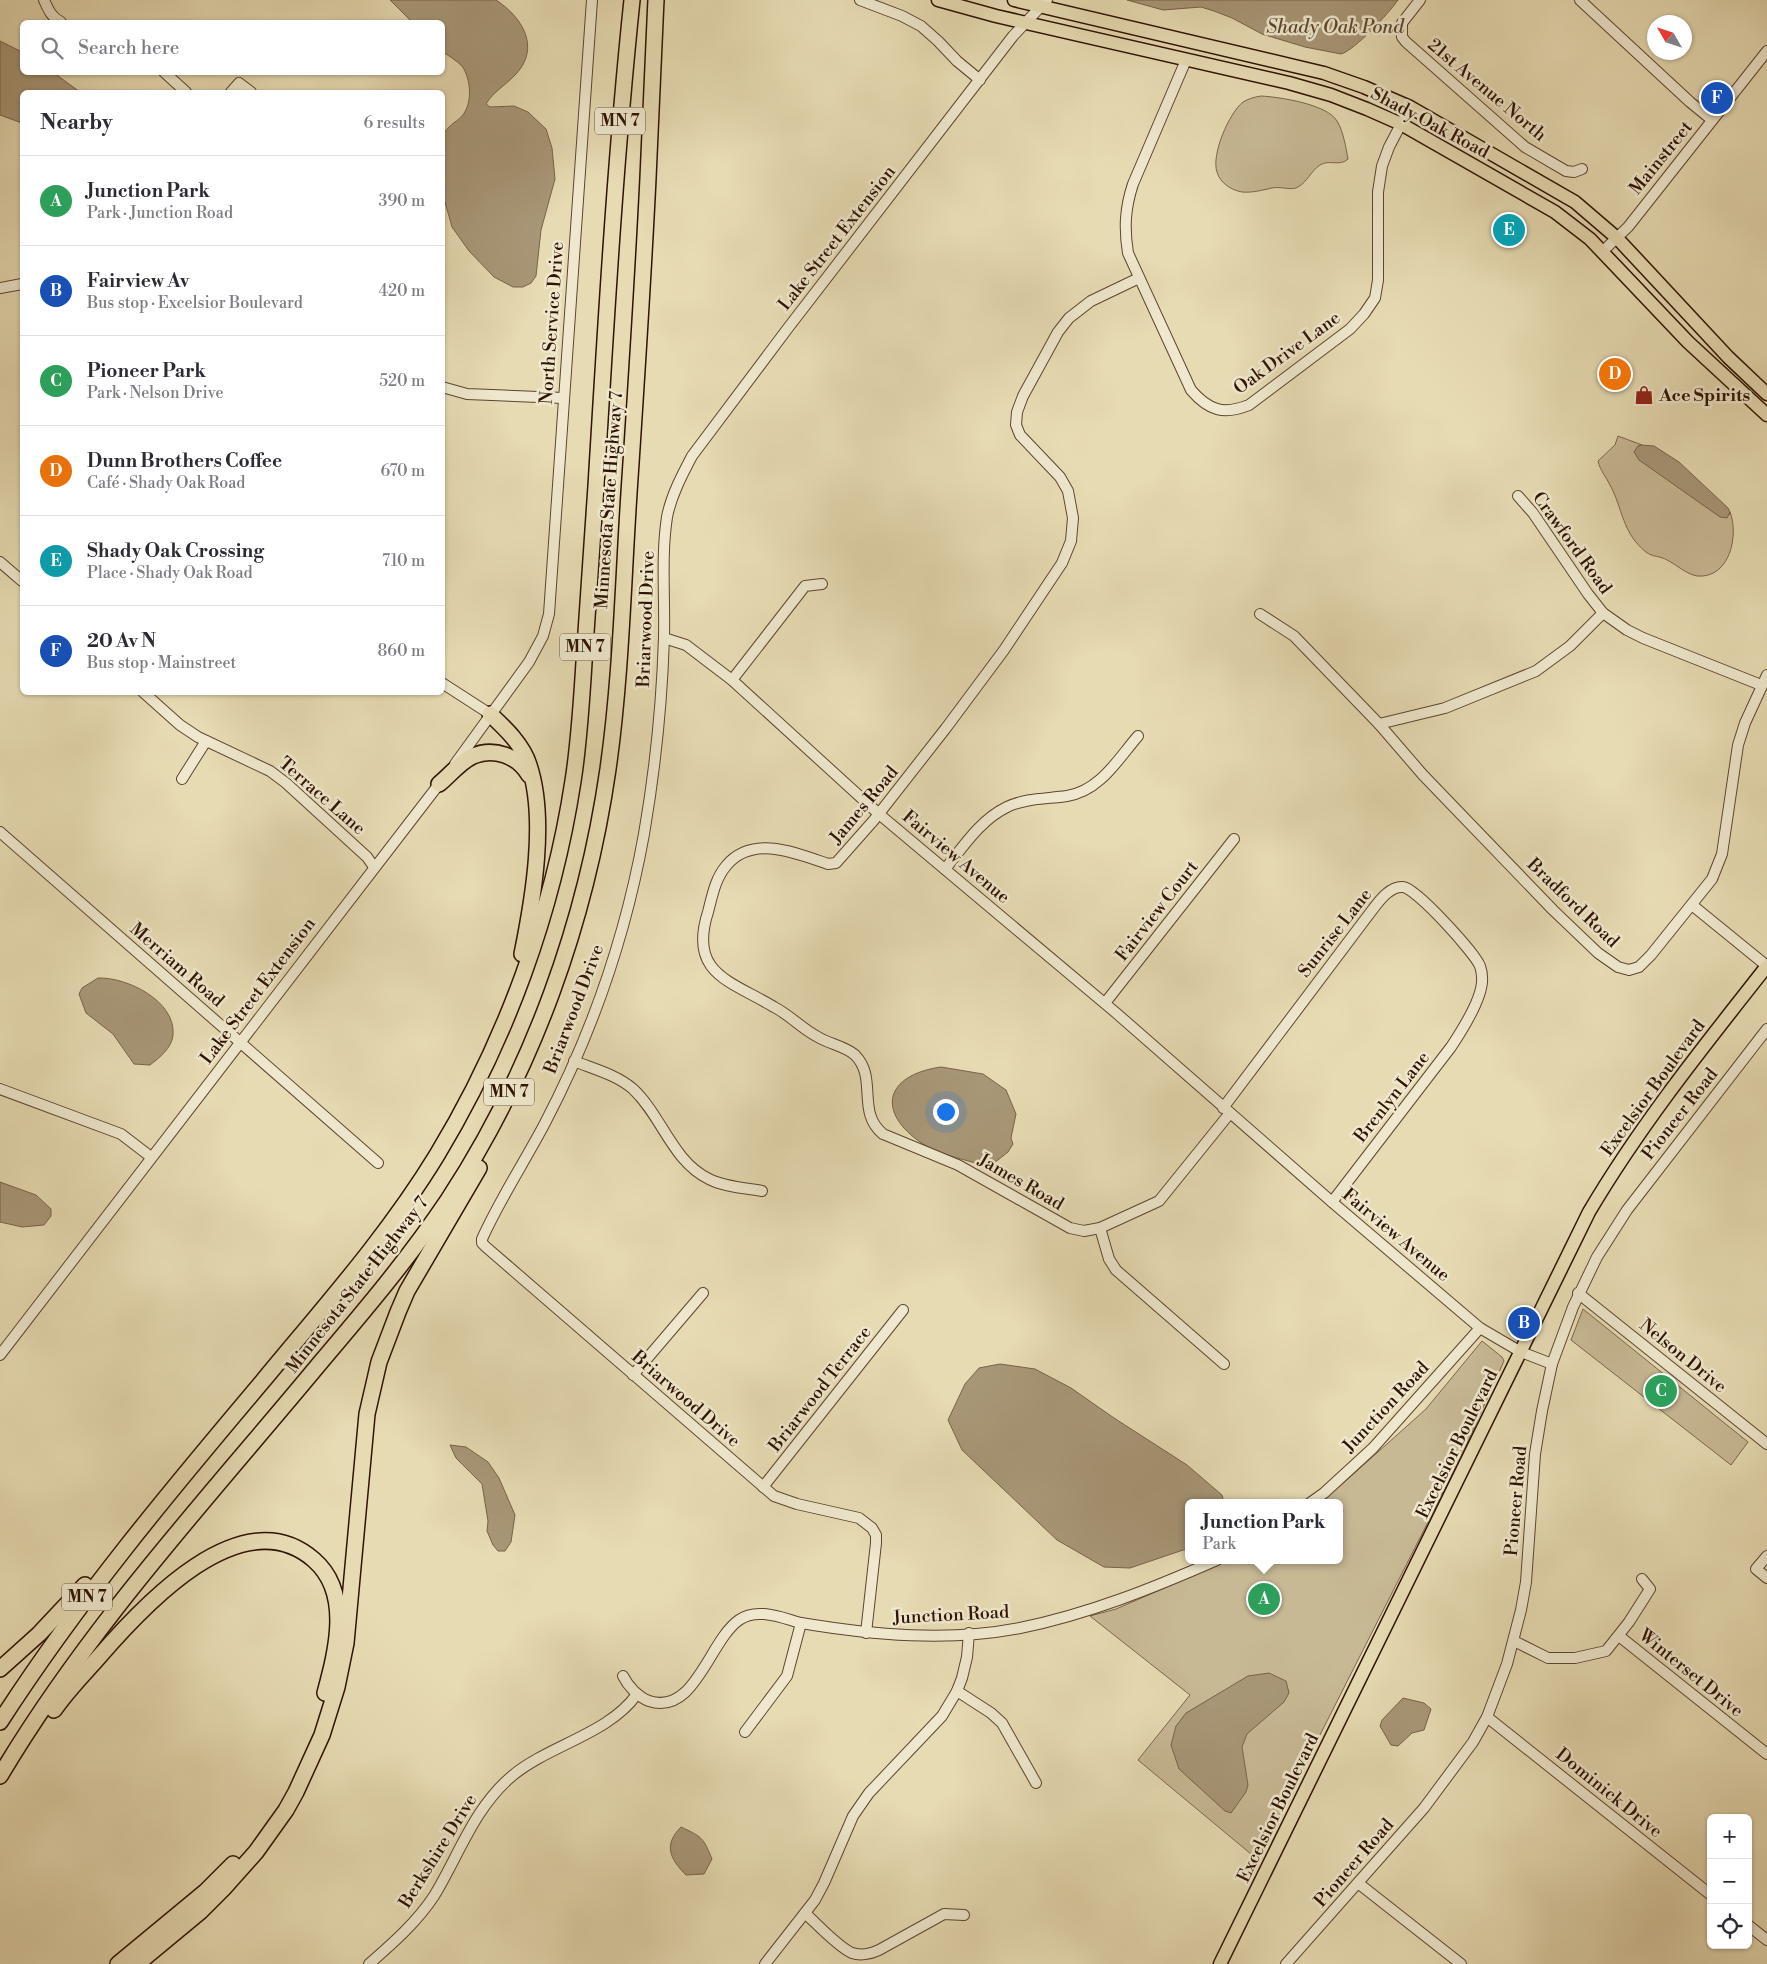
<!DOCTYPE html>
<meta charset="utf-8">
<style>
:root{--surface:#fff;--page:#f7f7f7;--text:#2b2b33;--muted:#7c7c81;--line:#e1e1e2;--accent:#7c3aed}
body{margin:0;font-family:"Libre Bodoni",serif;background:var(--page);color:var(--text)}
.controls{position:absolute;right:15px;bottom:15px;display:grid;overflow:hidden;border-radius:8px;box-shadow:0 1px 4px #0004}
.controls button{width:45px;height:45px;display:grid;place-items:center;padding:0;border:0;border-bottom:1px solid var(--line);background:var(--surface);color:var(--text);font:25px sans-serif}
.compass{position:absolute;left:1647px;top:15px;width:45px;height:45px;border-radius:50%;background:var(--surface);box-shadow:0 1px 4px #0004;rotate:309deg}
.you{position:absolute;left:945px;top:1111px;width:18px;height:18px;margin:-12px;border:4px solid #fff;border-radius:50%;background:#1a73e8;box-shadow:0 0 0 8px #1a73e833}
.badge{display:grid;place-items:center;width:32px;height:32px;border-radius:50%;background:var(--accent);color:#fff;font-size:16px;font-weight:700}
.pin{position:absolute;translate:-50% -50%;border:2px solid #fff;box-shadow:0 1px 5px #0006}
.popup{position:absolute;left:1185px;top:1499px;width:158px;height:65px;box-sizing:border-box;display:grid;place-content:center;border-radius:8px;background:var(--surface);filter:drop-shadow(0 1px 4px #0005);font-size:16px;white-space:nowrap;color:var(--muted)}
.popup b{font-size:19px;color:var(--text)}
.popup::after{content:'';position:absolute;left:50%;top:100%;margin-left:-10px;border:10px solid transparent;border-top-color:var(--surface)}
.list{margin:0;padding:0;list-style:none}
h2{display:flex;justify-content:space-between;align-items:center;height:65px;margin:0;padding:0 20px;font-size:21px}
h2 small{font-size:16px;font-weight:400;color:var(--muted)}
.list li{display:grid;grid-template-columns:32px 1fr auto;gap:15px;align-items:center;box-sizing:border-box;height:90px;padding:0 20px;border-top:1px solid var(--line)}
.list b{display:block;font-size:19px;white-space:nowrap}
.list p{margin:0;font-size:16px;white-space:nowrap;color:var(--muted)}
.list em{font-size:16px;font-style:normal;color:var(--muted)}
.icon{flex:none;width:28px;height:28px;fill:none;stroke:currentColor;stroke-width:2;stroke-linecap:round;stroke-linejoin:round}
.map{position:relative;flex:none;width:1767px;height:1964px;overflow:hidden}
.search{position:absolute;background:var(--surface);box-shadow:0 1px 4px #0004;left:20px;top:20px;width:425px;height:55px;display:flex;align-items:center;gap:12px;box-sizing:border-box;padding:0 18px;border-radius:8px;color:var(--muted);font-size:19px}
.panel{position:absolute;background:var(--surface);box-shadow:0 1px 4px #0004;left:20px;top:90px;width:425px;height:605px;border-radius:8px}
.map>svg:first-child{display:block}
</style>
<div class="map">
<svg width="1767" height="1964" viewBox="0 0 1767 1964">
<rect width="100%" height="100%" fill="#e7dbb3"/>
<filter id="stains"><feTurbulence type="fractalNoise" baseFrequency=".004" numOctaves="4"/><feColorMatrix values="0 0 0 0 .2 0 0 0 0 .09 0 0 0 0 .02 0 0 0 .5 -.17"/></filter>
<radialGradient id="worn" r=".72"><stop offset=".6" stop-color="#630" stop-opacity="0"/><stop offset="1" stop-color="#630" stop-opacity=".3"/></radialGradient>
<g fill="#c8b995" stroke="#7c664c">
<path d="M1261,96c18,1 66,8 76,25 6,9 9,27 11,38 -8,8 -19,0 -28,6 -9,6 -13,17 -22,22 -7,4 -17,-1 -26,1 -9,2 -20,5 -30,4 -11,-2 -22,-9 -25,-20 -6,-17 12,-59 26,-70 5,-3 11,-5 18,-6z"/>
<path d="M1618,436l24,9 -4,1 91,69 1,-3c9,23 0,67 -33,64 -11,-2 -20,-11 -30,-16 -6,-4 -15,-3 -21,-8 -24,-19 -23,-43 -36,-67 -4,-8 -10,-15 -12,-24l17,-16z"/>
<polygon points="1583,1309 1748,1442 1731,1465 1571,1340"/>
<polygon points="1482,1341 1502,1357 1504,1361 1461,1457 1257,1859 1138,1760 1190,1695 1090,1616 1116,1609 1229,1560 1339,1560 1339,1503 1316,1503 1340,1486 1426,1409"/>
</g>
<g fill="#a89777" stroke="#786249">
<path d="M390,0h106c26,17 45,47 20,74 -10,11 -23,18 -30,30l4,3 24,-1 14,6 18,17 6,19 3,31 -14,51 -5,46 -5,7 -8,4h-10l-19,-10 -25,-26 -17,-24 -9,-32v-59c4,-10 12,-13 19,-20 11,-13 9,-37 0,-50 -5,-5 -13,-10 -19,-14l-1,-30h-30z"/>
<path d="M1127,0h271c-9,13 -43,50 -57,54l-36,-7 -43,-13 -30,-16 -18,-7 -13,-4 -38,3z"/>
<polygon points="0,41 22,52 22,72 54,73 80,92 22,92 22,123 0,115"/>
<polygon points="1642,445 1654,446 1679,462 1728,508 1730,512 1727,518 1720,517 1639,460 1634,452 1638,446"/>
<path d="M98,978c29,-1 78,23 75,57 -1,13 -14,23 -23,30l-16,-1 -21,-30 -27,-21 -7,-19 3,-6z"/>
<path d="M941,1067l42,7 23,16 10,24 -5,24 2,6 -5,8 -19,15c-21,-7 -47,-11 -66,-23 -48,-32 -38,-69 18,-77z"/>
<polygon points="0,1182 36,1195 51,1209 51,1216 44,1225 22,1227 0,1222"/>
<polygon points="1000,1364 1035,1369 1071,1388 1114,1418 1187,1465 1222,1495 1224,1503 1189,1503 1189,1548 1130,1568 1104,1567 1057,1540 962,1450 948,1420 965,1384 979,1368"/>
<polygon points="450,1445 466,1447 488,1462 499,1478 515,1515 511,1542 505,1551 498,1551 493,1545 487,1531 488,1521 482,1484 456,1458"/>
<polygon points="1269,1673 1286,1681 1289,1693 1284,1702 1247,1734 1242,1747 1248,1785 1246,1792 1231,1813 1225,1811 1179,1769 1171,1745 1176,1726 1186,1713 1248,1676"/>
<polygon points="1403,1698 1424,1703 1431,1709 1424,1730 1412,1733 1398,1746 1391,1745 1380,1726 1382,1720"/>
<path d="M681,1827c21,10 22,10 31,32l-8,15 -18,1c-16,-16 -23,-30 -5,-48z"/>
</g>
<g fill="none" stroke-linecap="round" stroke-linejoin="round">
<g stroke="#5d452f" stroke-width="12">
<g id="minor">
<path d="M44,0c4,9 7,17 17,22"/>
<polyline points="860,0 902,16 921,26 938,41 957,61 980,80"/>
<polyline points="1420,0 1402,23 1402,37 1406,42 1525,147 1566,171 1574,172 1582,169"/>
<polyline points="1580,0 1690,102 1712,120"/>
<path d="M1186,60l-53,124c-8,24 -9,44 -5,69l63,137c18,21 33,25 58,15l101,-76 14,-15 11,-16 3,-18v-88l4,-26 7,-19 21,-40"/>
<polyline points="164,72 186,92"/>
<polyline points="231,92 239,83 251,92"/>
<polyline points="1603,251 1628,227 1767,51"/>
<path d="M1139,278l-48,23 -22,17 -11,14 -35,64 -6,16 -1,13 4,10 40,42 8,14 5,27 -2,23 -9,22 -58,87 -58,78 -72,92 -38,43 -8,1c-32,-11 -76,-30 -102,2 -11,13 -14,31 -18,46 -20,62 23,69 66,95 16,8 28,22 44,30 11,7 27,9 37,18 23,23 1,57 28,79l75,31 112,63 14,3 16,-3 59,-27 71,-88"/>
<polyline points="0,288 22,284"/>
<polyline points="442,387 467,394 563,398"/>
<polyline points="1518,496 1533,513 1588,594 1603,613 1627,630 1643,638 1761,685"/>
<polyline points="0,562 22,581"/>
<polyline points="1260,614 1294,636 1379,724 1423,775 1553,910 1598,953 1618,967 1629,970 1639,967 1651,955 1712,879 1722,854 1738,745 1745,723 1767,675"/>
<polyline points="664,638 686,645 732,680 879,814 1115,1012 1332,1202 1480,1328 1521,1352 1552,1364"/>
<polyline points="732,680 805,586 822,584"/>
<polyline points="442,683 490,714"/>
<polyline points="143,692 180,725 198,737 270,771 286,783 367,857 374,867"/>
<polyline points="1379,724 1445,708 1536,671 1570,646 1603,613"/>
<polyline points="455,764 529,662 543,636 549,614 592,0"/>
<polyline points="182,779 206,741"/>
<polyline points="0,832 378,1163"/>
<path d="M945,869c18,-22 35,-49 62,-62 19,-9 39,-8 60,-11 33,-5 51,-37 71,-60"/>
<polyline points="1692,905 1767,966"/>
<polyline points="1105,1003 1234,839"/>
<path d="M574,1061c20,8 43,14 59,28 29,27 39,72 76,90 16,8 36,9 53,12"/>
<polyline points="0,1089 121,1134 151,1157"/>
<path d="M1223,1108l150,-199c7,-9 17,-23 30,-22 13,1 71,65 77,79 1,3 2,8 2,11 2,19 -21,55 -31,70l-119,155"/>
<polyline points="1100,1228 1109,1259 1116,1270 1224,1364"/>
<polyline points="1578,1293 1767,1444"/>
<polyline points="0,1355 443,779"/>
<polyline points="633,1375 703,1293"/>
<polyline points="763,1487 903,1310"/>
<polyline points="1310,1503 1324,1493 1373,1448 1480,1328"/>
<polyline points="1767,1556 1756,1569 1767,1578"/>
<path d="M866,1633l10,-90v-8l-4,-7 -13,-10 -62,-14 -23,-8 -288,-249 -4,-4v-4c18,-40 43,-78 63,-116 47,-90 81,-189 99,-289 11,-64 18,-131 20,-197 1,-40 -3,-81 3,-120 4,-21 15,-42 25,-61l96,-128 225,-292 34,-36"/>
<polyline points="1619,1636 1767,1754"/>
<polyline points="1514,1641 1548,1658 1575,1658 1606,1651 1629,1622 1650,1589 1642,1579"/>
<path d="M623,1676c5,10 15,21 26,25 46,15 60,-60 90,-81 18,-13 43,-2 62,3"/>
<polyline points="957,1691 991,1713 1002,1723 1036,1783"/>
<polyline points="1487,1717 1711,1895"/>
<path d="M745,1732l42,-56 14,-53c72,12 147,19 219,5 69,-14 133,-40 197,-68"/>
<polyline points="1358,1883 1461,1964"/>
<path d="M806,1914c11,10 32,33 46,39 9,3 18,1 27,-3l65,-36 20,1"/>
<polyline points="1748,1925 1767,1940"/>
<path d="M369,1964c23,-20 48,-42 65,-68 25,-41 40,-88 78,-120 37,-31 97,-42 125,-82"/>
<polyline points="765,1964 815,1900 824,1883 853,1816 869,1793 942,1716 957,1691 962,1678 967,1657 969,1633"/>
<polyline points="1286,1964 1424,1808 1473,1742 1487,1717 1507,1664 1521,1610 1526,1582 1535,1454 1542,1411 1552,1364 1573,1307 1597,1257 1627,1210 1767,1029"/>
</g>
</g>
<g stroke="#2f1303" stroke-width="15">
<g id="major">
<polyline points="938,0 996,16 1289,83 1331,95 1367,109 1401,124 1555,212 1590,239 1688,342 1767,415"/>
<polyline points="1014,0 1324,73 1364,87 1410,107 1575,202 1617,238 1728,357 1767,394"/>
<path d="M1220,1964l369,-752c52,-88 115,-166 178,-246"/>
</g>
</g>
<g stroke="#2f1303" stroke-width="18">
<g id="highway">
<path d="M490,714c15,14 33,31 39,51 18,54 4,135 -7,189"/>
<path d="M439,784c11,-9 21,-22 34,-28 21,-9 45,0 56,19"/>
<polyline points="0,1669 39,1634 85,1585"/>
<path d="M54,1710c13,-19 29,-35 44,-52 44,-51 144,-161 216,-98 38,33 22,92 11,133"/>
<path d="M0,1722c78,-121 170,-231 262,-340 61,-74 125,-145 175,-227 69,-114 116,-243 136,-374 7,-44 9,-89 12,-134 4,-54 7,-107 11,-161 10,-163 19,-324 36,-486"/>
<path d="M0,1776c89,-150 209,-279 320,-413 45,-53 89,-105 128,-163 85,-130 138,-278 160,-431 13,-91 15,-185 21,-276 7,-105 14,-210 19,-315 3,-60 5,-119 8,-178"/>
<polyline points="118,1964 205,1892 233,1864"/>
<polyline points="137,1964 201,1911 223,1889 256,1852 286,1810 296,1792 322,1735 337,1687 346,1643 367,1414 379,1362 398,1312 407,1291 479,1168"/>
</g>
</g>
<use href="#minor" stroke="#efe8ce" stroke-width="10"/>
<use href="#major" stroke="#e7dbb3" stroke-width="12"/>
<use href="#highway" stroke="#e7dbb3" stroke-width="15"/>
</g>
<defs>
<g id="shop-bare" transform="scale(1.5)"><path d="M-5-2.5h2.3a2.7 3.5 0 0 1 5.4 0H5L5.5 6h-11ZM-1.5-2.5h3a1.5 2.3 0 0 0-3 0Z" fill="#8f2418" stroke="#efe8ce" stroke-width="2.5" paint-order="stroke"/></g>
</defs>
<g fill-rule="evenodd">
<use href="#shop-bare" x="1644" y="395"/>
</g>
<g text-anchor="middle" dominant-baseline="central" stroke-width="5" stroke-linejoin="round" paint-order="stroke">
<g fill="#efe8ce" stroke="#695340" stroke-width="1">
<rect x="595" y="107.5" width="50" height="27" rx="4"/>
<rect x="560" y="633.5" width="50" height="27" rx="4"/>
<rect x="484" y="1078.5" width="50" height="27" rx="4"/>
<rect x="62" y="1583.5" width="50" height="27" rx="4"/>
</g>
<g font-size="16" font-weight="bold" fill="#2f1303">
<text x="620" y="121">MN 7</text>
<text x="585" y="647">MN 7</text>
<text x="509" y="1092">MN 7</text>
<text x="87" y="1597">MN 7</text>
</g>
<g font-size="18" fill="#2f1303" stroke="#efe8ce">
<text transform="translate(1487 90) rotate(40)">21st Avenue North</text>
<text transform="translate(1430 123) rotate(28)">Shady Oak Road</text>
<text transform="translate(1661 158) rotate(-51)">Mainstreet</text>
<text transform="translate(837 238) rotate(-52)">Lake Street Extension</text>
<text transform="translate(552 323) rotate(-86)">North Service Drive</text>
<text transform="translate(1287 353) rotate(-36)">Oak Drive Lane</text>
<text transform="translate(609 500) rotate(-86)">Minnesota State Highway 7</text>
<text transform="translate(1572 543) rotate(54)">Crawford Road</text>
<text transform="translate(646 619) rotate(-88)">Briarwood Drive</text>
<text transform="translate(322 796) rotate(41)">Terrace Lane</text>
<text transform="translate(864 805) rotate(-50)">James Road</text>
<text transform="translate(956 857) rotate(40)">Fairview Avenue</text>
<text transform="translate(1573 903) rotate(44)">Bradford Road</text>
<text transform="translate(1157 911) rotate(-52)">Fairview Court</text>
<text transform="translate(1335 933) rotate(-52)">Sunrise Lane</text>
<text transform="translate(177 965) rotate(41)">Merriam Road</text>
<text transform="translate(258 991) rotate(-53)">Lake Street Extension</text>
<text transform="translate(574 1009) rotate(-69)">Briarwood Drive</text>
<text transform="translate(1653 1088) rotate(-54)">Excelsior Boulevard</text>
<text transform="translate(1392 1097) rotate(-52)">Brenlyn Lane</text>
<text transform="translate(1680 1114) rotate(-52)">Pioneer Road</text>
<text transform="translate(1021 1182) rotate(30)">James Road</text>
<text transform="translate(1396 1235) rotate(40)">Fairview Avenue</text>
<text transform="translate(357 1285) rotate(-52)">Minnesota State Highway 7</text>
<text transform="translate(1683 1356) rotate(39)">Nelson Drive</text>
<text transform="translate(820 1389) rotate(-52)">Briarwood Terrace</text>
<text transform="translate(686 1399) rotate(41)">Briarwood Drive</text>
<text transform="translate(1386 1407) rotate(-47)">Junction Road</text>
<text transform="translate(1457 1444) rotate(-64)">Excelsior Boulevard</text>
<text transform="translate(1516 1501) rotate(-85)">Pioneer Road</text>
<text transform="translate(951 1615) rotate(-3)">Junction Road</text>
<text transform="translate(1691 1673) rotate(39)">Winterset Drive</text>
<text transform="translate(1609 1793) rotate(39)">Dominick Drive</text>
<text transform="translate(1278 1808) rotate(-64)">Excelsior Boulevard</text>
<text transform="translate(438 1851) rotate(-58)">Berkshire Drive</text>
<text transform="translate(1354 1863) rotate(-49)">Pioneer Road</text>
</g>
<g font-size="18" font-weight="bold" fill="#2f1303" stroke="#efe8ce" text-anchor="start">
<text x="1659" y="395">Ace Spirits</text>
</g>
<g font-size="19" font-style="italic" fill="#5f4831" stroke="#efe8ce">
<text x="1335" y="27">Shady Oak Pond</text>
</g>
</g>
<rect width="100%" height="100%" filter="url(#stains)"/>
<rect width="100%" height="100%" fill="url(#worn)"/>
</svg>
<div class="controls">
<button>+</button>
<button>−</button>
<button><svg class="icon" aria-label="locate" viewBox="0 0 24 24"><circle cx="12" cy="12" r="6"/><path d="M12 2v4M12 18v4M2 12h4M18 12h4"/></svg></button>
</div>
<svg class="compass" viewBox="-18 -18 36 36"><path d="M0-13l5 13h-10z" fill="#e53935"/><path d="M0 13l5-13h-10z" fill="#7c7c81"/></svg>
<div class="you"></div>
<div class="pin badge" style="left:1264px;top:1599px;background:#2e9e5b">A</div>
<div class="popup"><b>Junction Park</b>Park</div>
<div class="pin badge" style="left:1524px;top:1323px;background:#1a4fb4">B</div>
<div class="pin badge" style="left:1661px;top:1391px;background:#2e9e5b">C</div>
<div class="pin badge" style="left:1615px;top:374px;background:#e8710a">D</div>
<div class="pin badge" style="left:1509px;top:230px;background:#0f9aa8">E</div>
<div class="pin badge" style="left:1717px;top:98px;background:#1a4fb4">F</div>
<div class="search"><svg class="icon" aria-label="search" viewBox="0 0 24 24"><circle cx="10" cy="10" r="6"/><path d="M15 15l6 6"/></svg>Search here</div>
<section class="panel">
<h2>Nearby<small>6 results</small></h2>
<ul class="list">
<li><span class="badge" style="background:#2e9e5b">A</span><div><b>Junction Park</b><p>Park · Junction Road</p></div><em>390 m</em></li>
<li><span class="badge" style="background:#1a4fb4">B</span><div><b>Fairview Av</b><p>Bus stop · Excelsior Boulevard</p></div><em>420 m</em></li>
<li><span class="badge" style="background:#2e9e5b">C</span><div><b>Pioneer Park</b><p>Park · Nelson Drive</p></div><em>520 m</em></li>
<li><span class="badge" style="background:#e8710a">D</span><div><b>Dunn Brothers Coffee</b><p>Café · Shady Oak Road</p></div><em>670 m</em></li>
<li><span class="badge" style="background:#0f9aa8">E</span><div><b>Shady Oak Crossing</b><p>Place · Shady Oak Road</p></div><em>710 m</em></li>
<li><span class="badge" style="background:#1a4fb4">F</span><div><b>20 Av N</b><p>Bus stop · Mainstreet</p></div><em>860 m</em></li>
</ul>
</section>
</div>
